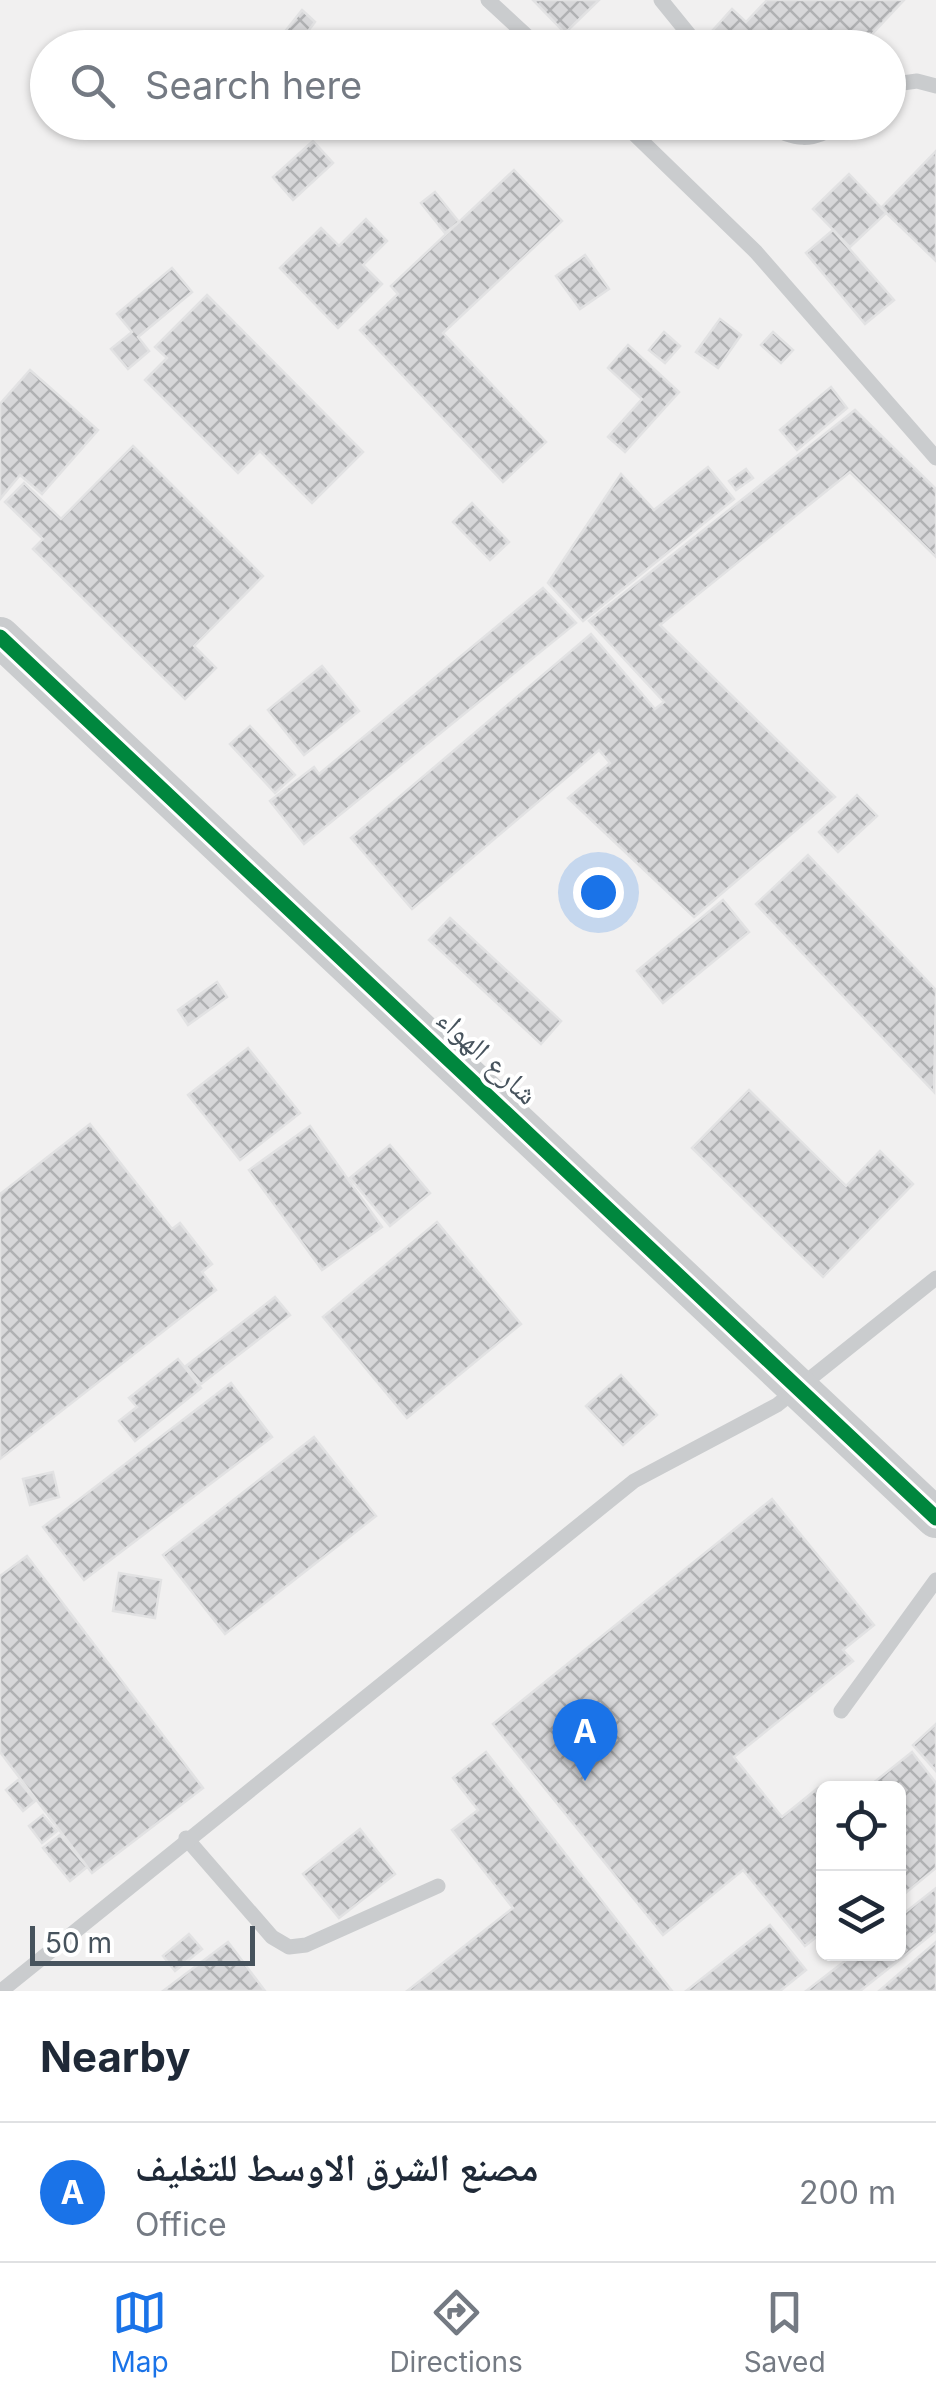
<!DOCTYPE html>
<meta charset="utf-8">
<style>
:root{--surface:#fff;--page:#f6f6f7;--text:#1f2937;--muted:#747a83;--line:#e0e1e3;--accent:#1a73e8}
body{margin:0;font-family:Inter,"Noto Naskh Arabic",sans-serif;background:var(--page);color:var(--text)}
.controls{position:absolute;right:30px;bottom:30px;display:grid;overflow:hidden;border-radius:15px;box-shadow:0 2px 8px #0004}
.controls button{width:90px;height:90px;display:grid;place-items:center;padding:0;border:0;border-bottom:2px solid var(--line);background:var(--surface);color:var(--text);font:50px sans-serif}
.scale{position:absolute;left:30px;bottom:25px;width:225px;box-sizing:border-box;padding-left:10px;border:5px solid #47535d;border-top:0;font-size:28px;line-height:35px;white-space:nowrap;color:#47535d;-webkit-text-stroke:8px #fff;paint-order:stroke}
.you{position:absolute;left:598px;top:892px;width:35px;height:35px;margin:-25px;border:8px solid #fff;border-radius:50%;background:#1a73e8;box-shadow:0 0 0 15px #1a73e833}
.badge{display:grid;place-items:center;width:65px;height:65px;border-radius:50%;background:var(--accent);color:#fff;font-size:32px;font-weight:700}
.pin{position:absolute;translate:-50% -82px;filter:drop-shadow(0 2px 5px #0008)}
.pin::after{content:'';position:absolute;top:52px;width:35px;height:30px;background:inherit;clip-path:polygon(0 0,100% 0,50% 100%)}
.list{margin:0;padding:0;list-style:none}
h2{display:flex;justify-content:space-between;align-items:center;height:130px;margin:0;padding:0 40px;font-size:42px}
h2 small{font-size:32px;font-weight:400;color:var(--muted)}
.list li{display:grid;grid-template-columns:65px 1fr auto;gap:30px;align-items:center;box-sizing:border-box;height:140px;padding:0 40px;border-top:2px solid var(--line)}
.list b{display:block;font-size:38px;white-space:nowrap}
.list p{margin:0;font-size:32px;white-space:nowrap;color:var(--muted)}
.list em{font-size:32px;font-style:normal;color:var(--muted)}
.icon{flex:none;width:55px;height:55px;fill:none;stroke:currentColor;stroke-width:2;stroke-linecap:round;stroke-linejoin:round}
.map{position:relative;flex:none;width:936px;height:1991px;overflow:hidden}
.search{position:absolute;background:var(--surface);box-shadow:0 2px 8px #0004;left:30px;right:30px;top:30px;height:110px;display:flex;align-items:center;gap:25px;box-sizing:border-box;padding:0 35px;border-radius:55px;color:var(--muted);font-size:38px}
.sheet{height:270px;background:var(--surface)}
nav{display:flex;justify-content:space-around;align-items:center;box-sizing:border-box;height:140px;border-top:2px solid var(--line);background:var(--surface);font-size:28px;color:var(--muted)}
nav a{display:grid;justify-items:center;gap:5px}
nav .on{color:var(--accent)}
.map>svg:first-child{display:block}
</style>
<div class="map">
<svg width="936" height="1991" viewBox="0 0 936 1991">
<defs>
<pattern id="building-cross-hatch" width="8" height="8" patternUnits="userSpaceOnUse" patternTransform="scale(2.5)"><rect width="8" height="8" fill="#d7d7d9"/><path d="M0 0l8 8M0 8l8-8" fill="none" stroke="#b0b1b3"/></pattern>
</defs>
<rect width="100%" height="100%" fill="#f1f0f0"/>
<g fill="url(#building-cross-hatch)" stroke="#e2e2e3" stroke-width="2.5">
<polygon points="533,0 599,0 565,33"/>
<polygon points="767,0 904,0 859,48 712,48 704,40 732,9 746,22"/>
<polygon points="302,10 315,22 295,48 272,48"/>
<polygon points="313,141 333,163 293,200 273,177"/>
<polygon points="936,151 936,261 881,208"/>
<polygon points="514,170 562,221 443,333 546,442 503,482 360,330 398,294 391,286"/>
<polygon points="849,174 886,213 850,247 813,209"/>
<polygon points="435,192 459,222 445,233 421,203"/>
<polygon points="366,219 387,241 363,265 382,284 338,328 280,268 321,228 339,246"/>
<polygon points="833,230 894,300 865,324 806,253"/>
<polygon points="585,255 609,289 580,309 556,276"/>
<polygon points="172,268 192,292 138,337 149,351 128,369 111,349 132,332 117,314"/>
<polygon points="207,295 363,452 312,503 260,451 238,473 145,380 167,358 155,347"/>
<polygon points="720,319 741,335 718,368 696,352"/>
<polygon points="664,332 680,346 665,363 649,350"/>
<polygon points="773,332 793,350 781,363 761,345"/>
<polygon points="628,345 679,392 625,452 608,437 642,399 608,368"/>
<polygon points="30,370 98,430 42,494 20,475 0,499 0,404"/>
<polygon points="831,387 847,408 797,450 780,430"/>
<polygon points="855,410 936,489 936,557 850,472 660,625 835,797 694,917 568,798 610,763 599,750 412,909 351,838 591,634 655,709 664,702 589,621"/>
<polygon points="133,446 263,576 194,646 216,668 185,699 33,549 43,539 5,502 24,483 61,519"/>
<polygon points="708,467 734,499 583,621 548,583 621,474 654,510"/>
<polygon points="746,469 753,478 736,490 729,481"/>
<polygon points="472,503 509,542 490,560 453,522"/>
<polygon points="543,588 576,623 304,844 270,801 314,767 319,774"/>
<polygon points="322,666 359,711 304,755 268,710"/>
<polygon points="250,726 295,775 275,793 230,744"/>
<polygon points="857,795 877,816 838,852 819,832"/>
<polygon points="808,855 936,990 934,1092 756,904"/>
<polygon points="723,900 749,932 663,1003 637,971"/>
<polygon points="450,918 561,1021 541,1044 429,940"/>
<polygon points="217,982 227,997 188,1025 178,1010"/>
<polygon points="248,1048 300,1113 240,1160 188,1095"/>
<polygon points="749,1090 846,1186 880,1151 913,1184 823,1277 692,1148"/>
<polygon points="90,1124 172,1229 180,1223 212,1264 202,1272 216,1290 0,1459 0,1194"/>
<polygon points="310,1126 382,1227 322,1270 249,1170"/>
<polygon points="390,1145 430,1193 390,1226 350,1178"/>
<polygon points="437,1222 521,1324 407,1418 323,1317"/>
<polygon points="275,1297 290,1315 201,1384 186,1366"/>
<polygon points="178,1359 201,1388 135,1441 119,1421 137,1407 129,1398"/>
<polygon points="621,1375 657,1415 623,1445 586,1406"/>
<polygon points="231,1383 272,1437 84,1580 43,1527"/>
<polygon points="314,1437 376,1516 225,1634 163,1555"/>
<polygon points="53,1472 59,1497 30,1505 23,1479"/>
<polygon points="772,1499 874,1625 843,1650 853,1661 734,1757 782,1817 818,1788 824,1794 824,1931 805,1946 743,1870 663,1935 493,1724"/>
<polygon points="27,1556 203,1788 92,1873 0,1752 0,1576"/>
<polygon points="119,1573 161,1580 155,1618 113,1611"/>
<polygon points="936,1724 936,1771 913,1745"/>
<polygon points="486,1752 672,1991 407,1991 513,1908 452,1830 478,1810 453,1778"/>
<polygon points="912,1752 936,1783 936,1868 898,1899 898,1788 867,1788"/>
<polygon points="18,1780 35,1801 23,1811 6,1790"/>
<polygon points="43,1815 57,1831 42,1843 29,1826"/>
<polygon points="360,1829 395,1874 339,1918 303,1874"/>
<polygon points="60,1835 87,1867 70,1881 43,1848"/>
<polygon points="936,1888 936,1931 860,1991 806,1991 854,1954 898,1954 898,1918"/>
<polygon points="770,1925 806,1970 780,1991 686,1991"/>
<polygon points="189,1934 202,1949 175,1971 163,1956"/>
<polygon points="228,1942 265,1991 163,1991"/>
<polygon points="936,1942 936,1991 879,1991"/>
</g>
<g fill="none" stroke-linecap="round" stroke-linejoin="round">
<g stroke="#caccce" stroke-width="15">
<polyline points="488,0 540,48"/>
<polyline points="661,0 700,48"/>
<polyline points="888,85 917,81 936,86"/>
<polyline points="622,122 756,252 936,458"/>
<path d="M763,122c30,19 50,22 78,0"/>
<polyline points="841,1711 936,1580"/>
<polyline points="186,1838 272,1937 289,1947 306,1945 438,1886"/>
<polyline points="1,1991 634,1481 777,1405 936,1278"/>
</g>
<polyline stroke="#caccce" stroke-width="40" points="0,637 936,1518"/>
<g stroke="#fff" stroke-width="21">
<polyline id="cycleway" points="0,637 936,1518"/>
</g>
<use href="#cycleway" stroke="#00873e" stroke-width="15"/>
</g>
<g text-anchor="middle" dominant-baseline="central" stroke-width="8" stroke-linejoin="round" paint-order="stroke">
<g font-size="30" fill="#47535d" stroke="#fff">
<text transform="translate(488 1056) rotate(43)">شارع الهواء</text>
</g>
</g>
</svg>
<div class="controls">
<button><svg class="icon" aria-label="locate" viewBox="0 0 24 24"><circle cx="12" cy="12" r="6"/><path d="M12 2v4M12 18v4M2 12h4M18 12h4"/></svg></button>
<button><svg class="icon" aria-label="layers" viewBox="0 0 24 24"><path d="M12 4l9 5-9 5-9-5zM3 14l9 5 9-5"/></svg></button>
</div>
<div class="scale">50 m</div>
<div class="you"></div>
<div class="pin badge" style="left:585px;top:1781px">A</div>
<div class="search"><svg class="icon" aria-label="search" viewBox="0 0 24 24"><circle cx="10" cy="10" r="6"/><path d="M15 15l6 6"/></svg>Search here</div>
</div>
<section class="sheet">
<h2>Nearby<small></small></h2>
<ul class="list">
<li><span class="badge">A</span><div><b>مصنع الشرق الاوسط للتغليف</b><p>Office</p></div><em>200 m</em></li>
</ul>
</section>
<nav>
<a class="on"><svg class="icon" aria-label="map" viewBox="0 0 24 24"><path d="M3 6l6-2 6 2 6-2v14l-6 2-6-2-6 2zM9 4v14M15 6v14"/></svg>Map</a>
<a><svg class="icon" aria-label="directions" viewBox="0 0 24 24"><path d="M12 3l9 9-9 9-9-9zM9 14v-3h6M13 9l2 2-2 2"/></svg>Directions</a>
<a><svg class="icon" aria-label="saved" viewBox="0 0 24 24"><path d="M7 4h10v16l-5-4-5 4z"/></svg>Saved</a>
</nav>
